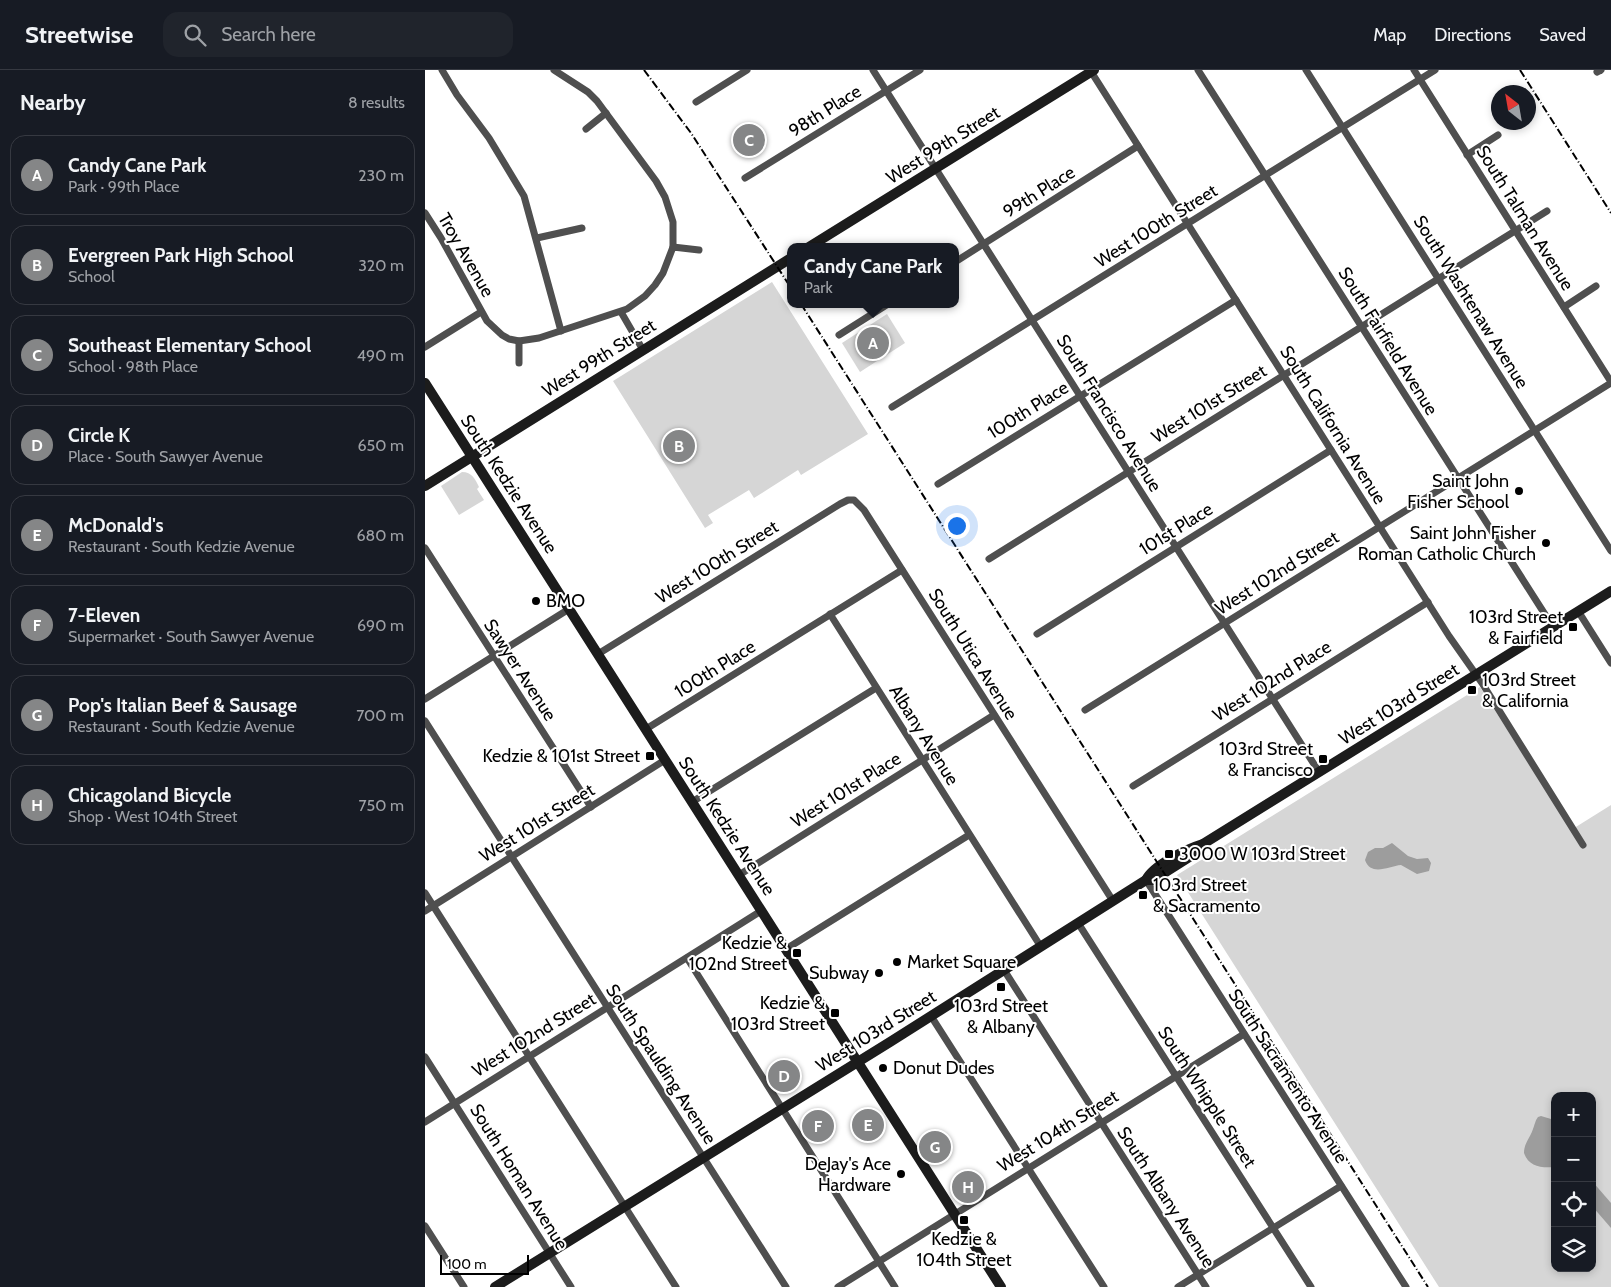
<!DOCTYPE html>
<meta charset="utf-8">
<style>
:root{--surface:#171b24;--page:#20242c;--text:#f1f3f6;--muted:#9ea1a6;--line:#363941;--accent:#858687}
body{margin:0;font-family:Cabin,sans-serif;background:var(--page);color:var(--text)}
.controls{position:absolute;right:15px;bottom:15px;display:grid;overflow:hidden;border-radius:10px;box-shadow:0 2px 8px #0003}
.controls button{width:45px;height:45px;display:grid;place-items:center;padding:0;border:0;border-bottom:1px solid var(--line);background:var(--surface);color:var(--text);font:25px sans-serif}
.compass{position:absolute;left:1066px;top:15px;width:45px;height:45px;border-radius:50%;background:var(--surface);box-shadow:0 2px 8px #0003;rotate:329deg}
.scale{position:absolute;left:15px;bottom:12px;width:89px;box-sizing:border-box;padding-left:5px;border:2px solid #000;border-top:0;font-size:14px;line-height:18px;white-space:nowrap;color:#000;-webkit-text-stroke:4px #fff;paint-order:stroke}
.you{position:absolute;left:531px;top:455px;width:18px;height:18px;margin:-12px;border:4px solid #fff;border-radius:50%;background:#1a73e8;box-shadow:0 0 0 8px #1a73e833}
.badge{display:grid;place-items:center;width:32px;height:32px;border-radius:50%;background:var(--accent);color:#fff;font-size:16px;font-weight:700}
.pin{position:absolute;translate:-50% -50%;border:2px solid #fff;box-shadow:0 1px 5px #0006}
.popup{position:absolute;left:362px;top:173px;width:172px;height:65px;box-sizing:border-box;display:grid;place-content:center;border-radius:10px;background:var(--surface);filter:drop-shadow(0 1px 4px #0005);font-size:16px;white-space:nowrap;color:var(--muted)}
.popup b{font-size:19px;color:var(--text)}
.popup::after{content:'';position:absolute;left:50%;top:100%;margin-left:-10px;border:10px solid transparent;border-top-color:var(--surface)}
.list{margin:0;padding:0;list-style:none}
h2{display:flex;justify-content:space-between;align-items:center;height:65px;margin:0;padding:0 20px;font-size:21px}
h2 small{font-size:16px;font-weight:400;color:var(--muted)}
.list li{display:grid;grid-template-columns:32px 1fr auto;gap:15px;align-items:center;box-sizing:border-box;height:80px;margin:0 10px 10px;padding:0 10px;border:1px solid var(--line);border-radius:15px}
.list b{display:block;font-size:19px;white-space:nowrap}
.list p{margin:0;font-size:16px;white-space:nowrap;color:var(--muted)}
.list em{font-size:16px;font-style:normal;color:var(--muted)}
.icon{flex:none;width:28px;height:28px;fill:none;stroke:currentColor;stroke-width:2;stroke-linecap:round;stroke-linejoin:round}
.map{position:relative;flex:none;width:1186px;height:1217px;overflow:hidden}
header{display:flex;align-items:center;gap:30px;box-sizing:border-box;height:70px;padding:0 25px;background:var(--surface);border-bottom:1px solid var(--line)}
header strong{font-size:24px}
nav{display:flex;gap:28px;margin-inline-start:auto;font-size:18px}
.search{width:350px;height:45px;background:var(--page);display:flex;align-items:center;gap:12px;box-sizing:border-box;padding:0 18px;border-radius:15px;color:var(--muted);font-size:19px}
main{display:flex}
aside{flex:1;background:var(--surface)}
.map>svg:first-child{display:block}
</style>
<header>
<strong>Streetwise</strong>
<div class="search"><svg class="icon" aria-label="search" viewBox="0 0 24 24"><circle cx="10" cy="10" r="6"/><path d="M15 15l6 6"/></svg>Search here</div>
<nav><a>Map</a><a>Directions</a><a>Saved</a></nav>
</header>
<main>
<aside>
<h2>Nearby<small>8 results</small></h2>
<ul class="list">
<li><span class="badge">A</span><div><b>Candy Cane Park</b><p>Park · 99th Place</p></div><em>230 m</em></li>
<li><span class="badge">B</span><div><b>Evergreen Park High School</b><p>School</p></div><em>320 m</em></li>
<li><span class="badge">C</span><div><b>Southeast Elementary School</b><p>School · 98th Place</p></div><em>490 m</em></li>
<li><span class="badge">D</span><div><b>Circle K</b><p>Place · South Sawyer Avenue</p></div><em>650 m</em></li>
<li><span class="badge">E</span><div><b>McDonald's</b><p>Restaurant · South Kedzie Avenue</p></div><em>680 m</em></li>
<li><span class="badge">F</span><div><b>7-Eleven</b><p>Supermarket · South Sawyer Avenue</p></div><em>690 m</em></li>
<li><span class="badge">G</span><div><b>Pop's Italian Beef &amp; Sausage</b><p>Restaurant · South Kedzie Avenue</p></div><em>700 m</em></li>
<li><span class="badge">H</span><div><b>Chicagoland Bicycle</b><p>Shop · West 104th Street</p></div><em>750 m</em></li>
</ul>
</aside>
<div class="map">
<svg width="1186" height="1217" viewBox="0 0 1186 1217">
<rect width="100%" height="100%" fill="#fff"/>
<g fill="#d6d6d6" fill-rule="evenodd">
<polygon points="347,212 443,364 376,405 373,400 329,428 324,420 283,445 288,453 280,458 188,311"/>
<polygon points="462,244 480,273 435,302 417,273"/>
<path d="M37,402c10,0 13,7 17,15l-2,2 7,11 -25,15 -18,-29z"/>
<path d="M1055,617l91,143 40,-25v482h-172l-262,-412zM1130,1026h37v172h-37z"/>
</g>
<g fill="#9d9d9d">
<path d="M967,773l16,13 9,3 11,-1 3,5 -2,8 -12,3 -16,-9c-12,1 -30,12 -36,-5l3,-8 7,-4h8z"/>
<path d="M1116,1046l10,3 4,3v45c-14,1 -26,0 -31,-14 0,-10 6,-15 9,-24 2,-5 2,-8 5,-12z"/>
<polygon points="1167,1111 1186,1133 1186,1158 1167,1136"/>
</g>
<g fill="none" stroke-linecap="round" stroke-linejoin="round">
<g stroke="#4f4f4f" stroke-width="7">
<polyline points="17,0 32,25 64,68 99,126 136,261"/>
<polyline points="129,0 163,22 172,31 231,111 240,127 248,152 248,177"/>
<polyline points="448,0 894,702"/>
<polyline points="665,0 1024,566 1057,613 1158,775"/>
<polyline points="773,0 1128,557"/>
<polyline points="881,0 1186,481"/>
<polyline points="989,0 1186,312"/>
<polyline points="1172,2 1176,0"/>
<polyline points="271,32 322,0"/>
<polyline points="161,59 181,43"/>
<polyline points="1042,85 1073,65"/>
<polyline points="320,108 495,0"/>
<polyline points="0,143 16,168 62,251 77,265 84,269 94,271 114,268 202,239 220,226 230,215 238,203 248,177 274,180"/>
<polyline points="112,168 157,158"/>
<polyline points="530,192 713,76"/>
<polyline points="1139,237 1171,216"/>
<polyline points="196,242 218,280"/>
<polyline points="414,265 463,234"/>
<polyline points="94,271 94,293"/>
<polyline points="0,277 56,242"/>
<polyline points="467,337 1010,0"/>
<polyline points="513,414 811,230"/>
<polyline points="0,478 166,737"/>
<polyline points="564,489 1122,141"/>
<polyline points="1153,541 1186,593"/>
<polyline points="405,544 616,877"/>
<polyline points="612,564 906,380"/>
<polyline points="173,584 415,434 423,430 429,430 439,440 688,831"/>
<polyline points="0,629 144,539"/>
<polyline points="660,640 1186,313"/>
<polyline points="0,651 361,1217"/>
<polyline points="221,659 477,500"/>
<polyline points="708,716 1003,532"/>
<polyline points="267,732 451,618"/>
<polyline points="314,805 569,645"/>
<polyline points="721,810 981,1217"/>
<polyline points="0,823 251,1217"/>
<polyline points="0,841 240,690"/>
<polyline points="653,853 886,1217"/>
<polyline points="361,879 544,765"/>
<polyline points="262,888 470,1217"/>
<polyline points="579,900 781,1217"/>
<polyline points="506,946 679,1217"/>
<polyline points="0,987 146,1217"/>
<polyline points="0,1052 336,841"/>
<polyline points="0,1156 39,1217"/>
<polyline points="413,1217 819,964"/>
<polyline points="753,1217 916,1116"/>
</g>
<g stroke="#1c1c1c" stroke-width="10">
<polyline points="384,177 669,0"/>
<polyline points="0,313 576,1217"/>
<polyline points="0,416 366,188"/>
<path d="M721,810c7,-15 41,-31 57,-36l408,-253"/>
<polyline points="70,1217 465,972 721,810 728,810 769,784 778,774"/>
</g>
<g stroke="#000" stroke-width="2" stroke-dasharray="8 2.5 1 2.5" stroke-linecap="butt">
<polyline points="219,0 266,63 366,218"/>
<polyline points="1095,0 1186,143"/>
<polyline points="376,234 1003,1217"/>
</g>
</g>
<g fill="#000" stroke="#fff" stroke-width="2">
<circle cx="1094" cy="421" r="5"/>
<circle cx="1121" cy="473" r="5"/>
<circle cx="111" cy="531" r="5"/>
<rect x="1143" y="552" width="10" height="10" rx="2.5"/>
<rect x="1042" y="615" width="10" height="10" rx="2.5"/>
<rect x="220" y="681" width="10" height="10" rx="2.5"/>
<rect x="893" y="684" width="10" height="10" rx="2.5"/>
<rect x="739" y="779" width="10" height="10" rx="2.5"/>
<rect x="713" y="820" width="10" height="10" rx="2.5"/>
<rect x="367" y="878" width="10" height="10" rx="2.5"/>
<circle cx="472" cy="892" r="5"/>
<circle cx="454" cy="903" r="5"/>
<rect x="571" y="912" width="10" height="10" rx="2.5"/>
<rect x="405" y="938" width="10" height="10" rx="2.5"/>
<circle cx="458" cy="998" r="5"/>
<circle cx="476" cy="1104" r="5"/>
<rect x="534" y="1145" width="10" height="10" rx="2.5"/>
</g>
<g text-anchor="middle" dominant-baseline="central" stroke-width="4" stroke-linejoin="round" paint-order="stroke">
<g font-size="18" fill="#000" stroke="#fff">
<text transform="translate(400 41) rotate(-32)">98th Place</text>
<text transform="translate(518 75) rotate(-32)">West 99th Street</text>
<text transform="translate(614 122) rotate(-32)">99th Place</text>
<text transform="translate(1100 148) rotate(58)">South Talman Avenue</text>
<text transform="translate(731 156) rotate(-32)">West 100th Street</text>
<text transform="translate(41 185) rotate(60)">Troy Avenue</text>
<text transform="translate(1046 232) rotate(58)">South Washtenaw Avenue</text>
<text transform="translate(963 271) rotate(58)">South Fairfield Avenue</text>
<text transform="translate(174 288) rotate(-32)">West 99th Street</text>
<text transform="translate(784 334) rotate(-32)">West 101st Street</text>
<text transform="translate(603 340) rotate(-32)">100th Place</text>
<text transform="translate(684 343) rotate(58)">South Francisco Avenue</text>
<text transform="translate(908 355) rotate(58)">South California Avenue</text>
<text transform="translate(84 414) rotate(57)">South Kedzie Avenue</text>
<text transform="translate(751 459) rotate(-32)">101st Place</text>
<text transform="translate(292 492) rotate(-32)">West 100th Street</text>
<text transform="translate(852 503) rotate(-32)">West 102nd Street</text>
<text transform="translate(548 584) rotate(58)">South Utica Avenue</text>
<text transform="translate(290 599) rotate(-32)">100th Place</text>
<text transform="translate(95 600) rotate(57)">Sawyer Avenue</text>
<text transform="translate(847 611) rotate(-32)">West 102nd Place</text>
<text transform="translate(974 634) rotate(-32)">West 103rd Street</text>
<text transform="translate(499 665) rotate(58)">Albany Avenue</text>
<text transform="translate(421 720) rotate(-32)">West 101st Place</text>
<text transform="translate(112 753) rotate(-32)">West 101st Street</text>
<text transform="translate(302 756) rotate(57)">South Kedzie Avenue</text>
<text transform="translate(451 961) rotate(-32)">West 103rd Street</text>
<text transform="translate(109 965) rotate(-32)">West 102nd Street</text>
<text transform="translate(236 994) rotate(57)">South Spaulding Avenue</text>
<text transform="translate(863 1006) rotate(57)">South Sacramento Avenue</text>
<text transform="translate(782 1027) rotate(57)">South Whipple Street</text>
<text transform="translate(633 1061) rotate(-32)">West 104th Street</text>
<text transform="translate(94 1107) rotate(58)">South Homan Avenue</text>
<text transform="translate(741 1127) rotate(57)">South Albany Avenue</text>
</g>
<g font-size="18" fill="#000" stroke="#fff" text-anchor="end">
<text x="1084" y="411">Saint John<tspan x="1084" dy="21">Fisher School</tspan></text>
<text x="1111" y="463">Saint John Fisher<tspan x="1111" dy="21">Roman Catholic Church</tspan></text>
<text x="121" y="531" text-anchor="start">BMO</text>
<text x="1138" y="547">103rd Street<tspan x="1138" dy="21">&amp; Fairfield</tspan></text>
<text x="1057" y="610" text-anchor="start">103rd Street<tspan x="1057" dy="21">&amp; California</tspan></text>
<text x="888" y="679">103rd Street<tspan x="888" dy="21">&amp; Francisco</tspan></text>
<text x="215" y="686">Kedzie &amp; 101st Street</text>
<text x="754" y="784" text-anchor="start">3000 W 103rd Street</text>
<text x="728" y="815" text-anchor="start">103rd Street<tspan x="728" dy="21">&amp; Sacramento</tspan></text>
<text x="362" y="873">Kedzie &amp;<tspan x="362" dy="21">102nd Street</tspan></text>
<text x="482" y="892" text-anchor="start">Market Square</text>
<text x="444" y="903">Subway</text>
<text x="400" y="933">Kedzie &amp;<tspan x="400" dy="21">103rd Street</tspan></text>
<text x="576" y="936" text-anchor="middle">103rd Street<tspan x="576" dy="21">&amp; Albany</tspan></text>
<text x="468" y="998" text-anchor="start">Donut Dudes</text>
<text x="466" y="1094">DeJay's Ace<tspan x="466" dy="21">Hardware</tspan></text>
<text x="539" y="1169" text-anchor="middle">Kedzie &amp;<tspan x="539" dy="21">104th Street</tspan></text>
</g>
</g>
</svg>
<div class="controls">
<button>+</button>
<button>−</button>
<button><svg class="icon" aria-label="locate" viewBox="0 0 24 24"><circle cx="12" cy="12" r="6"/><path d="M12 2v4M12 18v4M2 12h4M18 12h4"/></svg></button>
<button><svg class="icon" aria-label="layers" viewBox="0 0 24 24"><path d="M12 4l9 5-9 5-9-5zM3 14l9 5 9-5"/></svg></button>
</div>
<svg class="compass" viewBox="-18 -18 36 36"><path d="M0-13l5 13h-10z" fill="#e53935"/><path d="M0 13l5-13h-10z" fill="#9ea1a6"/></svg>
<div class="scale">100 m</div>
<div class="you"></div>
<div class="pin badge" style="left:448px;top:273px">A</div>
<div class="popup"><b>Candy Cane Park</b>Park</div>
<div class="pin badge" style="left:254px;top:376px">B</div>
<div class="pin badge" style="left:324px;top:70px">C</div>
<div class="pin badge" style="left:359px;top:1006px">D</div>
<div class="pin badge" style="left:443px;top:1055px">E</div>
<div class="pin badge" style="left:393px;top:1056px">F</div>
<div class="pin badge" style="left:510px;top:1077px">G</div>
<div class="pin badge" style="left:543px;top:1117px">H</div>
</div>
</main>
